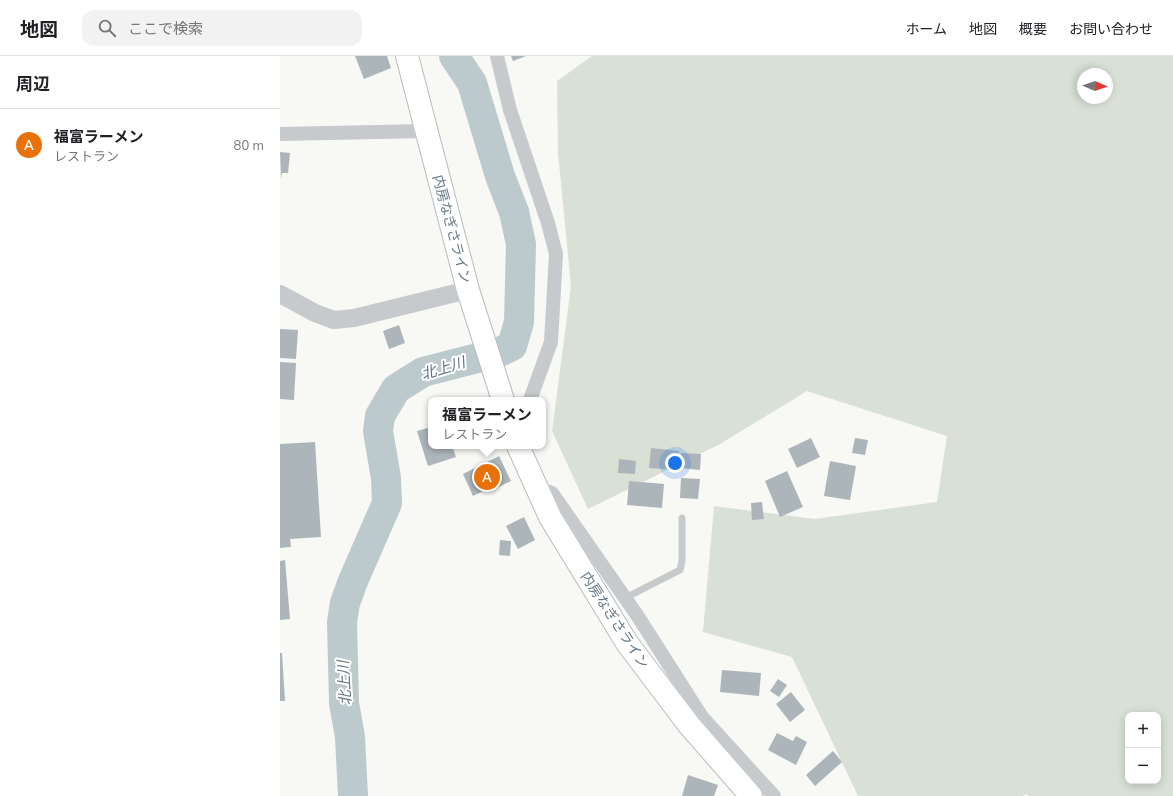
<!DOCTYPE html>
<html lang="ja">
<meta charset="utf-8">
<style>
:root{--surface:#fff;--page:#f2f2f2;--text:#202124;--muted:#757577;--line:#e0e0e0;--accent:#ef4e1e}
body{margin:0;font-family:Mulish,"Noto Sans JP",sans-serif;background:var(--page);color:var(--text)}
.controls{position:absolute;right:12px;bottom:12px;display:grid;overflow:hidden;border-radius:8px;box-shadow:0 2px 10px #0003}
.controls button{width:36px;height:36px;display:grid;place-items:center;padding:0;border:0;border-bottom:1px solid var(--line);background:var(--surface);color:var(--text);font:20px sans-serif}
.compass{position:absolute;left:797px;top:12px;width:36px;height:36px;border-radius:50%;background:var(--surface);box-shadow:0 2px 10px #0003;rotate:92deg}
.you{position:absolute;left:395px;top:407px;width:14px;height:14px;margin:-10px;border:3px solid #fff;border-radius:50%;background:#1a73e8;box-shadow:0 0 0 6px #1a73e833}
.badge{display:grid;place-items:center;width:26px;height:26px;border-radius:50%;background:var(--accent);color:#fff;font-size:13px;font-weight:700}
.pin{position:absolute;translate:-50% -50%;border:2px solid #fff;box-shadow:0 1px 4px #0006}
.popup{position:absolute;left:148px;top:341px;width:118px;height:52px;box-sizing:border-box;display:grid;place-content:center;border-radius:8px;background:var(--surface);filter:drop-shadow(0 1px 3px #0005);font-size:13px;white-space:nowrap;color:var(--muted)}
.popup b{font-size:15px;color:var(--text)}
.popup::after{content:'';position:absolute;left:50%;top:100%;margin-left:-8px;border:8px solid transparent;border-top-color:var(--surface)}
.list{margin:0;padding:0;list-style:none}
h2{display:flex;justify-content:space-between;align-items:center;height:52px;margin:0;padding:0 16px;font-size:17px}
h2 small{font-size:13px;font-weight:400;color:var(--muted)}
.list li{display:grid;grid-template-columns:26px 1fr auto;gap:12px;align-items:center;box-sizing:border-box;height:72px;padding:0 16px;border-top:1px solid var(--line)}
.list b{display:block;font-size:15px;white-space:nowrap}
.list p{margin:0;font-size:13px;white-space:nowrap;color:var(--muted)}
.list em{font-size:13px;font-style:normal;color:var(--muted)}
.icon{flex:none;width:22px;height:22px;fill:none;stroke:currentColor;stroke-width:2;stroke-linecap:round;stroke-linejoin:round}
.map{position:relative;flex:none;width:893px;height:740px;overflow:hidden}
header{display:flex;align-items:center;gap:24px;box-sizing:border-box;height:56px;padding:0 20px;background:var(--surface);border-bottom:1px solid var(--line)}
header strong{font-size:19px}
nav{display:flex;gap:22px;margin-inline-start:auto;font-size:14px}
.search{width:280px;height:36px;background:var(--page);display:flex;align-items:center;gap:10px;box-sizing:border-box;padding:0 14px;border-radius:12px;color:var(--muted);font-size:15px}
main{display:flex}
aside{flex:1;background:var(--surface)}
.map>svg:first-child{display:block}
</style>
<header>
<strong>地図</strong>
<div class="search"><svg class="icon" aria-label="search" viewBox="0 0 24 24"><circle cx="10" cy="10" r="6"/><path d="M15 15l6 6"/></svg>ここで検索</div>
<nav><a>ホーム</a><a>地図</a><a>概要</a><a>お問い合わせ</a></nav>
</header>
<main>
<aside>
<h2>周辺<small></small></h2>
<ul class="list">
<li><span class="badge" style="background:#e8710a">A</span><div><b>福富ラーメン</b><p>レストラン</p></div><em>80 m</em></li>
</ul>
</aside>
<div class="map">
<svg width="893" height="740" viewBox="0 0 893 740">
<rect width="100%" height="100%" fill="#f8f8f5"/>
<path fill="#d9e0d6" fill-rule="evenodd" d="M312,0h581v740h-144l-2,-2 -5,2h-164l-66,-139 -89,-25 11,-126 101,13 122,-17 10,-66 -140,-45 -87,53 -132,65 -36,-78 19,-145 -13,-133 -1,-72zM803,18h24v24h-24zM848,659h30v66h-30z"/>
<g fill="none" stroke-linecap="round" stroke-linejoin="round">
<polyline stroke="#bcc9cd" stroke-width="30" points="73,740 70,681 64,647 62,566 65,547 73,525 107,447 106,422 98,375 100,360 116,333 143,316 217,297 232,290 239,266 241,188 234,156 220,120 192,27 174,0"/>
</g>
<g fill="#acb5ba">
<polygon points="75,0 107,0 111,12 84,23"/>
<polygon points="231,0 246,0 233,5"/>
<polygon points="0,96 10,97 8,117 2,117 1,123"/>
<polygon points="119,269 125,287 109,293 103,275"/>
<polygon points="0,273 18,274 16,303 0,302"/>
<polygon points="0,306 16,307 14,344 0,343"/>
<polygon points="151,371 151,390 172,390 176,401 148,410 137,375"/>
<polygon points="531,382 540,401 517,412 508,393"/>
<polygon points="575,382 588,384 585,399 572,397"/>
<polygon points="35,386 41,481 10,483 11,491 0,492 0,388"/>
<polygon points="371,392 399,395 397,414 369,412"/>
<polygon points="401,397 421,398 420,414 400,412"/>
<polygon points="219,400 231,425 210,435 209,432 193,440 183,418"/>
<polygon points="339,403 356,405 355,418 338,417"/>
<polygon points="550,405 576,410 570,444 544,440"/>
<polygon points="507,415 523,451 500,461 485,425"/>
<polygon points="401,422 420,423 418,443 400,442"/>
<polygon points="349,425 384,428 382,452 347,449"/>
<polygon points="482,446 484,463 472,464 471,447"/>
<polygon points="244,461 255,484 238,493 226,470"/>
<polygon points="220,484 231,485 230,500 219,499"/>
<polygon points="5,504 10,563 0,564 0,505"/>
<polygon points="0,597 2,597 5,645 0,645"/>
<polygon points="442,614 481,617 479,640 440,636"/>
<polygon points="498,623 507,629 499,641 490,635"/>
<polygon points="511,636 525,654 510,666 496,648"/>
<polygon points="497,677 513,685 516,680 527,686 516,709 488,694"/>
<polygon points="553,695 562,706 535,730 526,719"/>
<polygon points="408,719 438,729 434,740 402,740"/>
</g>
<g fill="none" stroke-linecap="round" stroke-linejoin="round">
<g stroke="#b8bcbf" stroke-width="24">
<g id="trunk">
<polyline points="127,0 188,234 223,344"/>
<polyline points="238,390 270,461 347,587 409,669 471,740"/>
</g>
</g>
<polyline stroke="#c6cacd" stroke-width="7" points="345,542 400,514 402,505 402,462"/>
<g stroke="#c6cacd" stroke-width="14">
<polyline points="217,0 230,54 268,167 276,198 271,286 250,344"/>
<polyline points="0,78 146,75"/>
<polyline points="256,431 272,437 357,559 422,661 494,740"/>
</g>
<polyline stroke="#c6cacd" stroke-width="18" points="0,238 35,257 54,264 74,262 188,234"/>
<use href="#trunk" stroke="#fff" stroke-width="22"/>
</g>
<g text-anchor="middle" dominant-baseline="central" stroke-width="4" stroke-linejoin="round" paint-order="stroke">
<g font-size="14" fill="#657988" stroke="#fff">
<text transform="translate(172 173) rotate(75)">内房なぎさライン</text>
<text transform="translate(335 564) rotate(57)">内房なぎさライン</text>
</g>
<g font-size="15" font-style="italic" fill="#5c747c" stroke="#fff">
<text transform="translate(163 312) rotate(-17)">北上川</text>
<text transform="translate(64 627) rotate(-93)">北上川</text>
</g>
</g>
</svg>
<div class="controls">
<button>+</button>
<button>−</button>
</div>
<svg class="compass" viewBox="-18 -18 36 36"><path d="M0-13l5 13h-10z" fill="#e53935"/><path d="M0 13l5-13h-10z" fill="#757577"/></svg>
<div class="you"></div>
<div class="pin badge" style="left:207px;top:421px;background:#e8710a">A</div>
<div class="popup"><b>福富ラーメン</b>レストラン</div>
</div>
</main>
